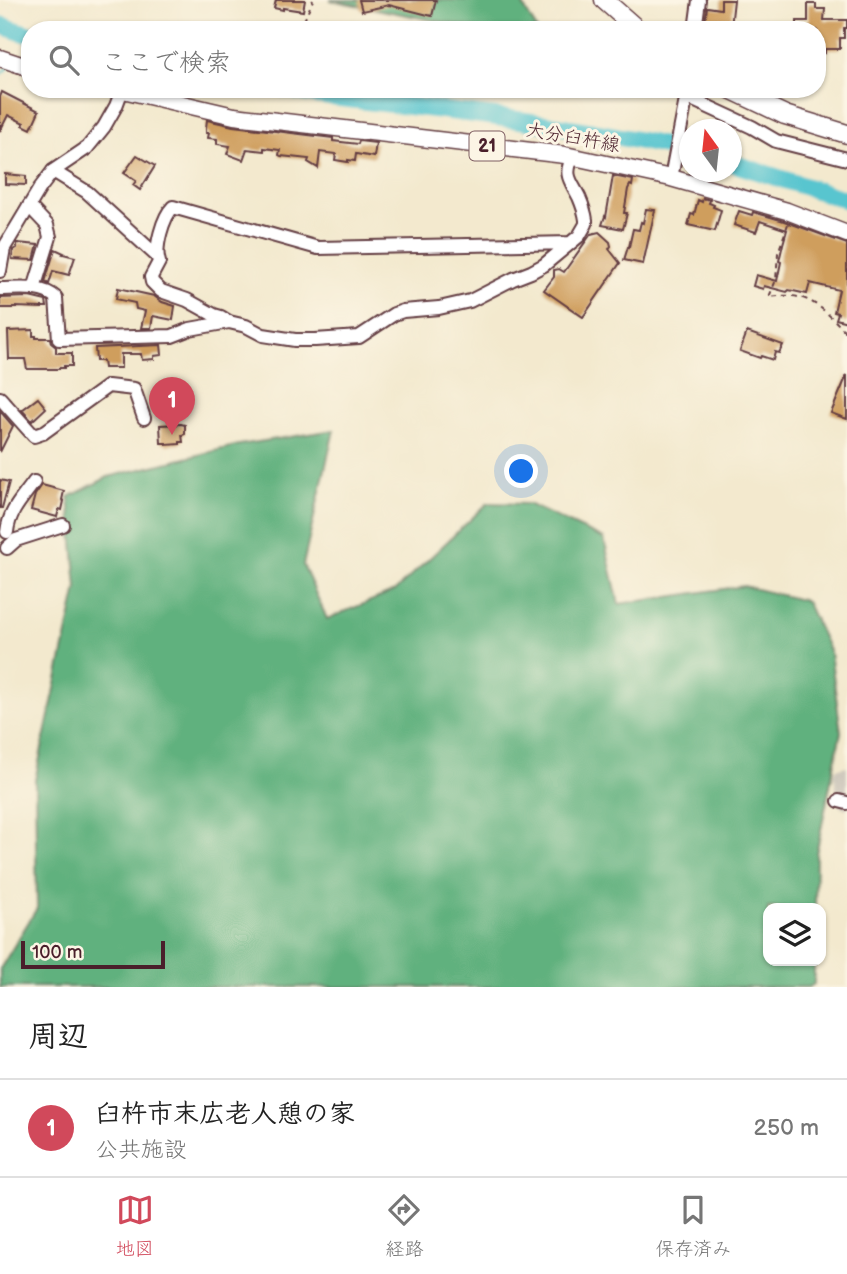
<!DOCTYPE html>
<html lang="ja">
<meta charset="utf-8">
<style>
:root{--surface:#fff;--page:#f2f2f2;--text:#222;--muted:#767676;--line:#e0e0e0;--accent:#d1495b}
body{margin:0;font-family:"Balsamiq Sans","Klee One",sans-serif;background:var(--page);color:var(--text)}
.controls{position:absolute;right:21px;bottom:21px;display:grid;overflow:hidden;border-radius:14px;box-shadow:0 2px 5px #0004}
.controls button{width:63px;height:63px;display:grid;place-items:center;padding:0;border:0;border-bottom:2px solid var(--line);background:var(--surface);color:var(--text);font:35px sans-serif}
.compass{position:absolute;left:679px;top:119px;width:63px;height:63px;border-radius:50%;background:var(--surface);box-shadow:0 2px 5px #0004;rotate:345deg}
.scale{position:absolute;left:21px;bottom:18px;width:144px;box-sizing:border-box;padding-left:7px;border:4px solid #4a1f2b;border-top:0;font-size:19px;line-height:24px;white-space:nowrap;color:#4a1f2b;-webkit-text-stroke:5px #fcf5e5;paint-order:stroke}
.you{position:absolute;left:522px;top:472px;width:24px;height:24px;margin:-18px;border:5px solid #fff;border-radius:50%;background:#1a73e8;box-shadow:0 0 0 10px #1a73e833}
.badge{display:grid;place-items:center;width:46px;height:46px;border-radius:50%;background:var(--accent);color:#fff;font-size:23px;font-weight:700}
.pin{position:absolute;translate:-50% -58px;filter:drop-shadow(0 2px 4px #0008)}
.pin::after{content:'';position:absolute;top:37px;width:24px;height:21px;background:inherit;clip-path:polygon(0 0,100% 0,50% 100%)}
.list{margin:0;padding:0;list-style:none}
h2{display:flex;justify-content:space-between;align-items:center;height:91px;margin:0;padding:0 28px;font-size:30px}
h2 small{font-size:23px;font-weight:400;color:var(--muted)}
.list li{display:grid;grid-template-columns:46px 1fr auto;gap:21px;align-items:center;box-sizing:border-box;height:98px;padding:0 28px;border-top:2px solid var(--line)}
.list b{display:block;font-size:26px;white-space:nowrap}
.list p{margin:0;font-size:23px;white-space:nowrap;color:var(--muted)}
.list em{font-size:23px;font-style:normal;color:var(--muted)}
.icon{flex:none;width:38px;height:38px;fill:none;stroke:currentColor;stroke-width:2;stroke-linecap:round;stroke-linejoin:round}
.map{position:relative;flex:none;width:847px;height:987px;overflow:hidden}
.search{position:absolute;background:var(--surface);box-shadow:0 2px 5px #0004;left:21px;right:21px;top:21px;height:77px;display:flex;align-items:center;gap:18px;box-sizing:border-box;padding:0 24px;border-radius:28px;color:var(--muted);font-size:26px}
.sheet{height:189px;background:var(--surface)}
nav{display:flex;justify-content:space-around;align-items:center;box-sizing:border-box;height:98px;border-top:2px solid var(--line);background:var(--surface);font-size:19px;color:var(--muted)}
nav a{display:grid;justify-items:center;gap:4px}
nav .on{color:var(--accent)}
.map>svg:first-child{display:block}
</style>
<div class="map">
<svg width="847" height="987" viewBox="0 0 847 987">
<rect width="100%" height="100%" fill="#fcf5e5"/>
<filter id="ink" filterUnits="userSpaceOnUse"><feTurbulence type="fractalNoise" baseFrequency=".0143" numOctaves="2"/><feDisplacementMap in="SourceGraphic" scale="14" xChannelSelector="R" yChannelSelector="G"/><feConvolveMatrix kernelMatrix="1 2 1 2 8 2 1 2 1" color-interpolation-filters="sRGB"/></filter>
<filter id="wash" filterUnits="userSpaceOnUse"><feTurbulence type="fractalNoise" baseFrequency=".00686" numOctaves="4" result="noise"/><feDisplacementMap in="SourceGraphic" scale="28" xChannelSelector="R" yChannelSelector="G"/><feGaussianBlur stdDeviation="1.57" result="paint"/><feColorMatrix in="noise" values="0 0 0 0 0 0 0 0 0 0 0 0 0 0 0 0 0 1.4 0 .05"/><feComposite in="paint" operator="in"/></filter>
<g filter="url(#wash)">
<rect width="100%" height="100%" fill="#f3e9ce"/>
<polygon fill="#c9c3b8" points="847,766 847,809 839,806 834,775 836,769"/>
<g fill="#60b17e" stroke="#556854" stroke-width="2">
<polygon points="330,0 520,0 537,30 483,30"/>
<polygon points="334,430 303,565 327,619 395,591 488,503 528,504 604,539 619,604 744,586 806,601 830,652 841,732 816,854 815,908 768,908 768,961 814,961 814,984 809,987 0,987 0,969 37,908 35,780 77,588 69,497 108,477 239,445"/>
</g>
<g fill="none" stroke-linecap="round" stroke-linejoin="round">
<g stroke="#58c5cf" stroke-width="2.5">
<polyline points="19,59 30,51"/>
<polyline points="0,74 9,67"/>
</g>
<g stroke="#58c5cf" stroke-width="18">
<polyline points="0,25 30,35"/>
<path d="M285,89l30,6c125,15 252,27 375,57"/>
<polyline points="732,163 847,200"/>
</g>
</g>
<g id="blocks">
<g fill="#cf9e5d">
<polygon points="276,0 305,0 303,11 283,8 283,10 274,8"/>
<polygon points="359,0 436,0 432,16 389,5 362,11"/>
<polygon points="721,0 734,0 731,27 705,24 707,7 721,9"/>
<polygon points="808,4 816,4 816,9 825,9 824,20 847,20 847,28 844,28 844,38 840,38 840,49 825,49 825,53 817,54 817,30 797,30 797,21 808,21"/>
<polygon points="2,92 39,111 31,129 23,125 24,123 8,115 0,131 0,97"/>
<polygon points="207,120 233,126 333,138 333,141 358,144 359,141 376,143 374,157 356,154 355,161 348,160 348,162 335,160 336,154 320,152 318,168 308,162 309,159 281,156 279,155 280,150 264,148 264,151 247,149 243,160 227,154 230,146 217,144 217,139 208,138 209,133 206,133 206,128"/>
<polygon points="137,155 155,166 140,190 133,185 136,181 124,173"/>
<polygon points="5,174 26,176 26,185 5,184"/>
<polygon points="613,176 633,180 632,186 630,185 628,189 624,213 627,213 623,229 602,225 605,216 606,217"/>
<polygon points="703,198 710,200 709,203 714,205 713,207 721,210 715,231 688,225 691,214 694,215 698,200 702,202"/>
<polygon points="646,209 655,210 643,264 624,260 628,247 629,247 633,229 639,230 641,222 643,223"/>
<polygon points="739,211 752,215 753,212 784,221 847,244 847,322 836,319 838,313 834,312 839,290 810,283 807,294 789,290 787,292 764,286 763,289 753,286 756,275 777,281 781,262 779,261 783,244 787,230 760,221 756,232 734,225"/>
<polygon points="599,232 610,242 611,246 609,249 620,263 583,317 544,290 554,277 554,270 559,269 564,272 591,234"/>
<polygon points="17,243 38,245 34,260 12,259 13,250 17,248"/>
<polygon points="55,249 64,253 63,254 75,257 69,275 53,271 49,284 45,282"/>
<polygon points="118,288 154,296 162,302 175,306 173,320 153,316 151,328 141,328 145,311 136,309 135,303 116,299"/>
<polygon points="29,297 46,301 47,307 42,307 42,308 17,307 17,308 0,308 0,298"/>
<polygon points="33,330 33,336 36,336 36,338 50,338 51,343 56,347 56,353 72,353 72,366 64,366 64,368 59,368 59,369 27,369 25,359 9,359 8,331"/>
<polygon points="747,332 783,345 779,353 775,352 773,360 761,356 760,358 740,351"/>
<polygon points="161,345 162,355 154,356 154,359 142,360 141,354 121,354 121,368 104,368 103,361 96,361 95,348"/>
<polygon points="847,375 847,419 831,413"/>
<polygon points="38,398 46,408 32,421 22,410"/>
<polygon points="0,411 13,426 0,452"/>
<polygon points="181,424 185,425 185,434 182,435 183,442 180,442 180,444 166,445 166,443 161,443 160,425"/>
<polygon points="0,480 9,482 2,508 0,508"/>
<polygon points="42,485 64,491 62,500 64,501 62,510 59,509 57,517 31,510 35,495"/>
</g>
</g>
</g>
<g filter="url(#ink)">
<use href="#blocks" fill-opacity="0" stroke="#633d43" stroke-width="2"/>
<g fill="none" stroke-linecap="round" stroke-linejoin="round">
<g stroke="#633d43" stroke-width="16">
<g id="minor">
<polyline points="695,30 699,0"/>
<polyline points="687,97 752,127 776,141 847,159"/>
<polyline points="53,171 87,192 157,256"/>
<polyline points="671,178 688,89"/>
<polyline points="29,206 47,225 50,237 34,289"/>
<path d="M570,243l-252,5 -145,-41c-10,10 -19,41 -14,55l-8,15 1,5 9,9 26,9 27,15 7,2 8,5 17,4 17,9 32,5h20l44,-3 35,-23 9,-3 36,-3 31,-7 43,-22 18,-7 13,-7 35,-29 7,-12v-4c-1,-8 -4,-16 -7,-23 -8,-16 -16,-22 -6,-40"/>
<polyline points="0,271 4,248 40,188 53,171 87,148 104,127 116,106 122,90"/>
<path d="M0,289c17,0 43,-4 56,9l3,41 113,-3 18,-7 39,-7"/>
<polyline points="0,398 34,436 43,433 108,386 134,389 144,418"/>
<path d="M7,532c2,-21 15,-33 27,-50"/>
<polyline points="7,548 16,540 63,525"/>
<polyline points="839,801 847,803"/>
</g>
</g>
<g stroke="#633d43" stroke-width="19">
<g id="major">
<polyline points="0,58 30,68"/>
<polyline points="119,89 234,116 565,155 671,178 787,211 847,234"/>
</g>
</g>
<g stroke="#633d43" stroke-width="21">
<g id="highway">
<polyline points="604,0 638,30"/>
<polyline points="730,89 785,115 847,134"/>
</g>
</g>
<g stroke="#633d43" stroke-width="2" stroke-dasharray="5 5" stroke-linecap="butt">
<polyline points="300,30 313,0"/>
<path d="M788,224l-10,29 -2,27 -7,17c40,-6 51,9 78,36"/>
</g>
<use href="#minor" stroke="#fff" stroke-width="12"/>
<use href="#major" stroke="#fff" stroke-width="16"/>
<use href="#highway" stroke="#fff" stroke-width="18"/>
</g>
</g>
<g text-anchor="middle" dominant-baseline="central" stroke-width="6" stroke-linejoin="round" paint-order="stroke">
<rect fill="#fcf5e5" stroke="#7f5f63" stroke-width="2" x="469.5" y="131.5" width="35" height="29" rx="5"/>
<g font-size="18" font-weight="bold" fill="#4a1f2b">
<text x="487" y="146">21</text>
</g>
<g font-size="19" fill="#4a1f2b" stroke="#fcf5e5">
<text transform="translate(573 138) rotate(10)">大分臼杵線</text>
</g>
</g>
</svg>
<div class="controls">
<button><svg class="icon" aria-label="layers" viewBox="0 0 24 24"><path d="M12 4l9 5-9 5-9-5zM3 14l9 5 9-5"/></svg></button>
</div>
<svg class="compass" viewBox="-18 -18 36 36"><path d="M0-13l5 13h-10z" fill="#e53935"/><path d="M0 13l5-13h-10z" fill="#767676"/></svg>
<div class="scale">100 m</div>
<div class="you"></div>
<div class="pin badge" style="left:172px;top:435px">1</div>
<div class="search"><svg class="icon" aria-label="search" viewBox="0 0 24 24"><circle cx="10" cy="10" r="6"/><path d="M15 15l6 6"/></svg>ここで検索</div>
</div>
<section class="sheet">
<h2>周辺<small></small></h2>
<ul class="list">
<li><span class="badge">1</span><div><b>臼杵市末広老人憩の家</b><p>公共施設</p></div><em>250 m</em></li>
</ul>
</section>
<nav>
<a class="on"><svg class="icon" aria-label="map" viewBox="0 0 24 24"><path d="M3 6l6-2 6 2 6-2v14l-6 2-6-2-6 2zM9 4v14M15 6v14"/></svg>地図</a>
<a><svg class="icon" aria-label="directions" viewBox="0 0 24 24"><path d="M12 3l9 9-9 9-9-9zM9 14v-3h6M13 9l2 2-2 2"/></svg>経路</a>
<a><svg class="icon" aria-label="saved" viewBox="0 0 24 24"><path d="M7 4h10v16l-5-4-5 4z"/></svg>保存済み</a>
</nav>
